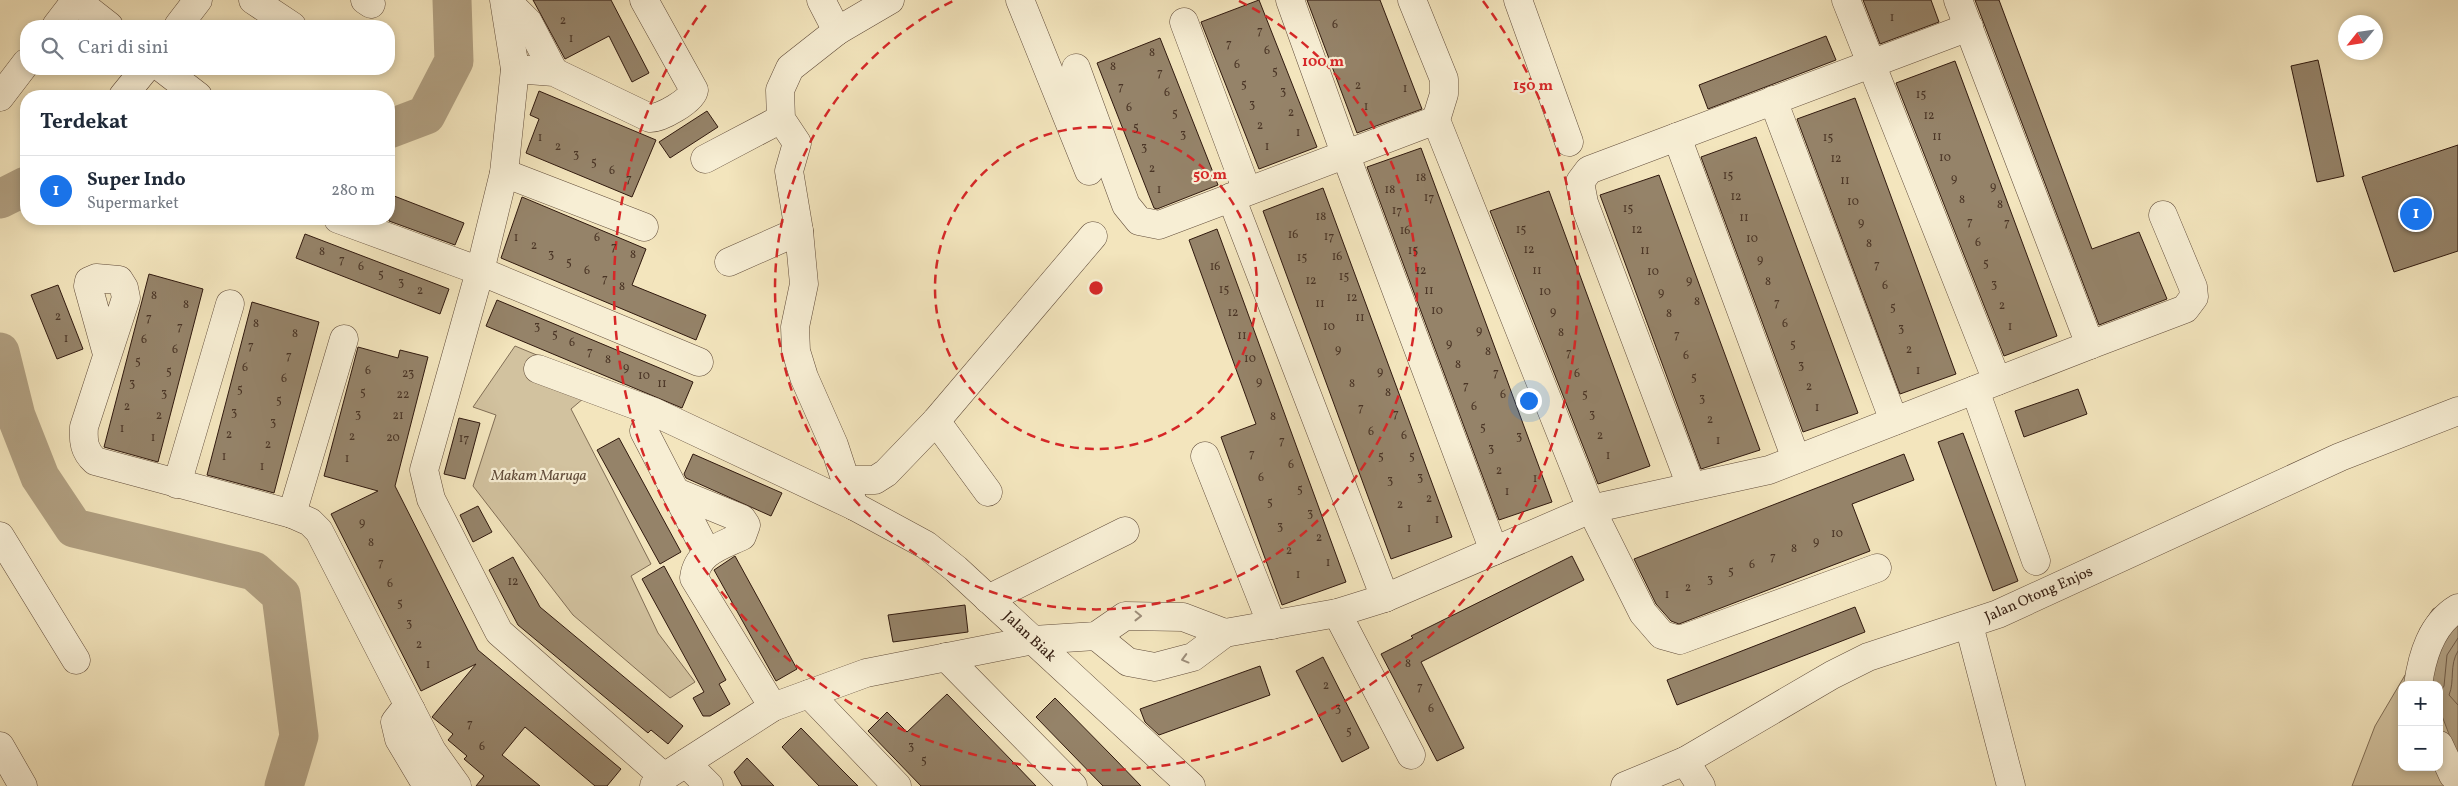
<!DOCTYPE html>
<html lang="id">
<meta charset="utf-8">
<style>
:root{--surface:#fff;--page:#f2f2f3;--text:#1f2937;--muted:#747a83;--line:#e0e1e3;--accent:#1a73e8}
body{margin:0;font-family:Vollkorn,serif;background:var(--page);color:var(--text)}
.controls{position:absolute;right:15px;bottom:15px;display:grid;overflow:hidden;border-radius:10px;box-shadow:0 2px 8px #0003}
.controls button{width:45px;height:45px;display:grid;place-items:center;padding:0;border:0;border-bottom:1px solid var(--line);background:var(--surface);color:var(--text);font:25px sans-serif}
.compass{position:absolute;left:2338px;top:15px;width:45px;height:45px;border-radius:50%;background:var(--surface);box-shadow:0 2px 8px #0003;rotate:240deg}
.you{position:absolute;left:1528px;top:400px;width:18px;height:18px;margin:-12px;border:4px solid #fff;border-radius:50%;background:#1a73e8;box-shadow:0 0 0 8px #1a73e833}
.badge{display:grid;place-items:center;width:32px;height:32px;border-radius:50%;background:var(--accent);color:#fff;font-size:16px;font-weight:700}
.pin{position:absolute;translate:-50% -50%;border:2px solid #fff;box-shadow:0 1px 5px #0006}
.list{margin:0;padding:0;list-style:none}
h2{display:flex;justify-content:space-between;align-items:center;height:65px;margin:0;padding:0 20px;font-size:21px}
h2 small{font-size:16px;font-weight:400;color:var(--muted)}
.list li{display:grid;grid-template-columns:32px 1fr auto;gap:15px;align-items:center;box-sizing:border-box;height:70px;padding:0 20px;border-top:1px solid var(--line)}
.list b{display:block;font-size:19px;white-space:nowrap}
.list p{margin:0;font-size:16px;white-space:nowrap;color:var(--muted)}
.list em{font-size:16px;font-style:normal;color:var(--muted)}
.icon{flex:none;width:28px;height:28px;fill:none;stroke:currentColor;stroke-width:2;stroke-linecap:round;stroke-linejoin:round}
.map{position:relative;flex:none;width:2458px;height:786px;overflow:hidden}
.search{position:absolute;background:var(--surface);box-shadow:0 2px 8px #0003;left:20px;top:20px;width:375px;height:55px;display:flex;align-items:center;gap:12px;box-sizing:border-box;padding:0 18px;border-radius:20px;color:var(--muted);font-size:19px}
.panel{position:absolute;background:var(--surface);box-shadow:0 2px 8px #0003;left:20px;top:90px;width:375px;height:135px;border-radius:20px}
.map>svg:first-child{display:block}
</style>
<div class="map">
<svg width="2458" height="786" viewBox="0 0 2458 786">
<rect width="100%" height="100%" fill="#f3e5bd"/>
<filter id="stains"><feTurbulence type="fractalNoise" baseFrequency=".004" numOctaves="4"/><feColorMatrix values="0 0 0 0 .2 0 0 0 0 .09 0 0 0 0 .02 0 0 0 .5 -.17"/></filter>
<radialGradient id="worn" r=".72"><stop offset=".6" stop-color="#630" stop-opacity="0"/><stop offset="1" stop-color="#630" stop-opacity=".3"/></radialGradient>
<g fill="#d2c29f" stroke="#816e56" fill-rule="evenodd">
<polygon points="515,346 590,377 584,398 571,409 651,564 631,576 658,633 695,682 670,698 573,615 473,486 496,415 473,407"/>
<path d="M2458,597v189h-106l23,-60 33,-56 12,-41 13,-20zM2402,685h37v82h-37z"/>
</g>
<path fill="#b1a082" stroke="#7d6a54" d="M2458,622v136l-19,-50v-23h-6c-6,-26 11,-45 25,-63z"/>
<g fill="none" stroke-linecap="round" stroke-linejoin="round">
<g stroke="#705c48" stroke-width="1">
<path d="M2458,651c-9,14 -3,30 -9,44l9,10"/>
<polyline points="2439,693 2444,686 2447,655 2458,638"/>
</g>
<g stroke="#b1a082" stroke-width="39">
<polyline points="389,129 426,115 454,61 452,0"/>
<polyline points="0,199 26,186"/>
<polyline points="0,352 16,416 40,477 74,528 254,571 281,595 299,736 284,786"/>
</g>
</g>
<g fill="#958369" stroke="#30190e">
<polygon points="533,0 611,0 649,73 632,82 609,36 565,59"/>
<polygon points="1259,0 1317,147 1259,169 1201,22"/>
<polygon points="1307,0 1380,0 1422,109 1357,133"/>
<polygon points="1863,0 1931,0 1939,22 1880,44"/>
<polygon points="1975,0 1999,0 2092,249 2139,232 2167,299 2099,325"/>
<polygon points="1826,36 1836,60 1708,109 1699,85"/>
<polygon points="1160,38 1218,185 1157,209 1154,208 1097,63"/>
<polygon points="2318,60 2344,176 2317,182 2291,66"/>
<polygon points="1955,61 2057,336 2004,356 1896,83"/>
<polygon points="539,91 656,140 632,197 526,153 539,119 530,115"/>
<polygon points="1855,98 1956,374 1900,394 1797,119"/>
<polygon points="707,111 718,127 670,158 659,142"/>
<polygon points="1756,137 1858,413 1803,432 1701,157"/>
<polygon points="2458,145 2458,251 2394,272 2362,177"/>
<polygon points="1421,148 1552,502 1499,520 1367,167"/>
<polygon points="1659,175 1760,450 1701,469 1600,195"/>
<polygon points="1323,188 1452,537 1391,559 1263,211"/>
<polygon points="1549,191 1650,466 1598,484 1490,211"/>
<polygon points="389,194 464,223 455,245 389,221"/>
<polygon points="522,197 646,249 632,285 706,315 696,340 501,258"/>
<polygon points="1217,229 1346,582 1282,605 1221,437 1256,424 1189,240"/>
<polygon points="305,234 449,289 440,314 296,258"/>
<polygon points="149,274 203,289 158,462 104,447"/>
<polygon points="58,285 83,349 57,359 31,295"/>
<polygon points="497,300 693,382 682,408 486,326"/>
<polygon points="252,302 319,322 274,493 207,475"/>
<polygon points="358,347 398,358 400,350 428,357 395,486 478,650 621,769 607,786 595,786 525,727 502,755 540,786 476,786 484,776 464,759 467,756 448,740 453,734 432,717 476,664 421,691 331,514 378,491 324,476"/>
<polygon points="2078,389 2087,414 2024,437 2015,411"/>
<polygon points="459,418 480,423 465,479 444,474"/>
<polygon points="1963,433 2018,581 1993,591 1938,442"/>
<polygon points="619,438 681,552 660,564 597,450"/>
<polygon points="693,454 782,493 771,516 686,478 684,474"/>
<polygon points="1904,454 1914,480 1852,504 1870,551 1679,624 1671,621 1656,604 1634,559"/>
<polygon points="478,506 492,532 473,542 460,515"/>
<polygon points="735,556 797,669 776,681 714,570"/>
<polygon points="1572,556 1584,580 1421,662 1464,748 1437,761 1381,654 1413,638 1411,636"/>
<polygon points="513,557 540,607 683,726 668,744 651,730 648,733 518,625 489,570"/>
<polygon points="664,566 726,680 719,684 730,704 710,716 703,716 693,698 704,692 642,579"/>
<polygon points="965,605 968,632 893,642 888,615"/>
<polygon points="1855,607 1865,632 1677,705 1667,680"/>
<polygon points="1323,657 1369,748 1342,762 1296,671"/>
<polygon points="1260,666 1270,695 1159,735 1145,722 1140,709"/>
<polygon points="947,694 1014,763 1036,786 921,786 868,731 887,712 907,732"/>
<polygon points="1055,698 1113,757 1141,786 1103,786 1036,717"/>
<polygon points="801,728 842,770 858,786 819,786 795,761 782,747"/>
<polygon points="747,758 774,786 742,786 734,772"/>
</g>
<g fill="none" stroke-linecap="round" stroke-linejoin="round">
<g stroke="#614c3a" stroke-width="29">
<g id="minor">
<polyline points="76,0 109,26"/>
<polyline points="253,0 292,26"/>
<polyline points="365,0 371,4"/>
<polyline points="504,0 515,69 504,173 480,271 424,470 431,499 499,632 664,777"/>
<polyline points="506,0 528,22 554,72"/>
<polyline points="821,0 837,31"/>
<polyline points="1020,0 1089,171"/>
<polyline points="1290,0 1346,156 1494,551"/>
<polyline points="1412,0 1444,79 1444,94 1436,120 1591,509 1643,613 1662,635 1680,640 1877,568"/>
<polyline points="1518,0 1569,142"/>
<polyline points="1846,0 1997,381"/>
<polyline points="1184,22 1247,191"/>
<polyline points="56,26 76,0"/>
<polyline points="178,26 198,0"/>
<polyline points="1076,68 1126,205 1139,221 1159,225 1436,120"/>
<polyline points="163,69 198,96"/>
<path d="M515,69l39,3 96,46c10,1 43,-18 44,-28l-50,-90"/>
<polyline points="123,96 145,69"/>
<polyline points="0,97 26,63"/>
<polyline points="1773,100 1894,421"/>
<polyline points="1677,137 1796,459"/>
<polyline points="705,159 781,119"/>
<polyline points="504,173 644,227"/>
<polyline points="1231,197 1385,598"/>
<polyline points="338,219 480,271 699,362"/>
<polyline points="729,262 799,231"/>
<polyline points="2090,345 2185,309 2194,297 2193,287 2163,215"/>
<path d="M107,354l-19,-68 1,-5 7,-3 23,2 5,8 2,10 -42,129c-1,14 0,24 11,34l197,53 18,8 9,9 113,220 25,35"/>
<polyline points="538,369 654,412 854,506 926,545 956,569 1191,786"/>
<polyline points="1975,390 2036,561"/>
<polyline points="936,421 988,492"/>
<polyline points="644,431 707,553"/>
<polyline points="1205,456 1272,625"/>
<polyline points="847,480 875,480 886,473 936,421 1093,236"/>
<polyline points="177,484 230,304"/>
<polyline points="1691,486 1584,203 1580,182 1589,170 1969,27"/>
<path d="M676,492l66,27 4,6 -4,11c-21,10 -45,16 -48,42l79,129"/>
<polyline points="854,506 834,445 804,377 796,351 795,327 804,284 799,231 789,171 797,143 781,119 780,90 790,68 837,31 890,0"/>
<polyline points="292,514 344,339"/>
<polyline points="0,536 76,660"/>
<polyline points="988,599 1125,531"/>
<polyline points="1337,613 1411,755"/>
<polyline points="1969,625 2011,786"/>
<polyline points="1096,636 1128,662 1155,667 1193,657 1225,633 1337,613 1385,598 1591,509 1769,470 2090,345 1958,0"/>
<polyline points="946,657 1073,786"/>
<path d="M2418,685c4,-29 13,-61 40,-77"/>
<polyline points="809,694 897,786"/>
<polyline points="411,710 402,713 395,722 399,739 427,786"/>
<polyline points="2439,745 2453,775 2458,779"/>
<polyline points="0,746 23,786"/>
<polyline points="1685,761 1701,786"/>
<polyline points="686,763 709,786"/>
<polyline points="654,786 664,777 773,707 866,673 1033,640 1096,636 1125,616 1183,617 1225,633"/>
<polyline points="1625,786 1685,761 1832,675 1868,657 1998,614 2340,457 2458,411"/>
</g>
</g>
<use href="#minor" stroke="#f7eed4" stroke-width="28"/>
</g>
<defs><path id="oneway-chevron" d="M-2-3.5L2.5 0L-2 3.5" fill="none" stroke-width="1.6" stroke-linecap="round" stroke-linejoin="round" transform="scale(1.25)"/></defs>
<g stroke="#9d8e7b">
<use href="#oneway-chevron" transform="translate(1138 616) rotate(1)"/>
<use href="#oneway-chevron" transform="translate(1185 659) rotate(165)"/>
</g>
<g fill="none" stroke="#d62828" stroke-width="2.5" stroke-dasharray="9 6">
<circle cx="1096" cy="288" r="161"/>
<path d="M1239 1A321 321 0 1 1 953 1"/>
<path d="M1483 1A482 482 0 1 1 709 1"/>
</g>
<g text-anchor="middle" dominant-baseline="central" stroke-width="4.5" stroke-linejoin="round" paint-order="stroke">
<g font-size="12" fill="#493425">
<text x="1892" y="18">1</text>
<text x="563" y="21">2</text>
<text x="1335" y="25">6</text>
<text x="1260" y="31">7</text>
<text x="571" y="39">1</text>
<text x="1229" y="44">7</text>
<text x="1267" y="51">6</text>
<text x="1152" y="53">8</text>
<text x="1237" y="65">6</text>
<text x="1113" y="67">8</text>
<text x="1275" y="72">5</text>
<text x="1160" y="73">7</text>
<text x="1244" y="85">5</text>
<text x="1358" y="86">2</text>
<text x="1121" y="87">7</text>
<text x="1405" y="89">1</text>
<text x="1283" y="92">3</text>
<text x="1167" y="93">6</text>
<text x="1921" y="95">15</text>
<text x="1252" y="105">3</text>
<text x="1366" y="107">1</text>
<text x="1129" y="108">6</text>
<text x="1291" y="113">2</text>
<text x="1175" y="114">5</text>
<text x="1929" y="116">12</text>
<text x="1260" y="126">2</text>
<text x="1136" y="128">5</text>
<text x="1298" y="133">1</text>
<text x="1183" y="135">3</text>
<text x="1937" y="137">11</text>
<text x="540" y="138">1</text>
<text x="1828" y="138">15</text>
<text x="558" y="147">2</text>
<text x="1267" y="147">1</text>
<text x="1144" y="148">3</text>
<text x="576" y="155">3</text>
<text x="1945" y="158">10</text>
<text x="1836" y="159">12</text>
<text x="594" y="163">5</text>
<text x="1152" y="169">2</text>
<text x="612" y="171">6</text>
<text x="1728" y="176">15</text>
<text x="1421" y="178">18</text>
<text x="629" y="179">7</text>
<text x="1954" y="179">9</text>
<text x="1845" y="181">11</text>
<text x="1993" y="187">9</text>
<text x="1159" y="190">1</text>
<text x="1390" y="190">18</text>
<text x="1736" y="197">12</text>
<text x="1429" y="198">17</text>
<text x="1962" y="200">8</text>
<text x="1853" y="202">10</text>
<text x="2000" y="205">8</text>
<text x="1628" y="209">15</text>
<text x="1397" y="211">17</text>
<text x="1321" y="217">18</text>
<text x="1744" y="218">11</text>
<text x="1970" y="222">7</text>
<text x="1861" y="223">9</text>
<text x="2007" y="223">7</text>
<text x="1521" y="230">15</text>
<text x="1637" y="230">12</text>
<text x="1405" y="231">16</text>
<text x="1293" y="235">16</text>
<text x="1329" y="237">17</text>
<text x="516" y="238">1</text>
<text x="597" y="238">6</text>
<text x="1752" y="239">10</text>
<text x="1978" y="243">6</text>
<text x="1869" y="244">8</text>
<text x="534" y="246">2</text>
<text x="614" y="247">7</text>
<text x="1529" y="250">12</text>
<text x="1413" y="251">15</text>
<text x="1645" y="251">11</text>
<text x="322" y="252">8</text>
<text x="551" y="255">3</text>
<text x="633" y="255">8</text>
<text x="1337" y="257">16</text>
<text x="1302" y="258">15</text>
<text x="342" y="260">7</text>
<text x="1760" y="260">9</text>
<text x="569" y="263">5</text>
<text x="1986" y="264">5</text>
<text x="1877" y="265">7</text>
<text x="361" y="267">6</text>
<text x="1215" y="267">16</text>
<text x="587" y="271">6</text>
<text x="1421" y="271">12</text>
<text x="1537" y="271">11</text>
<text x="1653" y="272">10</text>
<text x="381" y="275">5</text>
<text x="1344" y="277">15</text>
<text x="605" y="279">7</text>
<text x="1311" y="281">12</text>
<text x="1689" y="281">9</text>
<text x="1768" y="282">8</text>
<text x="401" y="283">3</text>
<text x="1994" y="285">3</text>
<text x="1885" y="286">6</text>
<text x="622" y="287">8</text>
<text x="1224" y="290">15</text>
<text x="420" y="291">2</text>
<text x="1429" y="291">11</text>
<text x="1545" y="292">10</text>
<text x="1661" y="293">9</text>
<text x="154" y="296">8</text>
<text x="1352" y="298">12</text>
<text x="1697" y="302">8</text>
<text x="1777" y="303">7</text>
<text x="1320" y="304">11</text>
<text x="186" y="305">8</text>
<text x="2002" y="306">2</text>
<text x="1893" y="308">5</text>
<text x="1437" y="311">10</text>
<text x="1553" y="312">9</text>
<text x="1233" y="313">12</text>
<text x="1669" y="314">8</text>
<text x="58" y="317">2</text>
<text x="149" y="318">7</text>
<text x="1360" y="318">11</text>
<text x="256" y="324">8</text>
<text x="1785" y="324">6</text>
<text x="180" y="327">7</text>
<text x="537" y="327">3</text>
<text x="1329" y="327">10</text>
<text x="2010" y="327">1</text>
<text x="1901" y="329">3</text>
<text x="1479" y="331">9</text>
<text x="1561" y="333">8</text>
<text x="295" y="334">8</text>
<text x="555" y="335">5</text>
<text x="1677" y="335">7</text>
<text x="1242" y="336">11</text>
<text x="66" y="339">1</text>
<text x="144" y="340">6</text>
<text x="572" y="343">6</text>
<text x="1449" y="344">9</text>
<text x="1793" y="345">5</text>
<text x="251" y="346">7</text>
<text x="175" y="350">6</text>
<text x="1338" y="350">9</text>
<text x="1909" y="350">2</text>
<text x="590" y="352">7</text>
<text x="1488" y="352">8</text>
<text x="1569" y="353">7</text>
<text x="289" y="356">7</text>
<text x="1686" y="356">6</text>
<text x="1250" y="359">10</text>
<text x="608" y="360">8</text>
<text x="138" y="362">5</text>
<text x="1458" y="365">8</text>
<text x="1801" y="366">3</text>
<text x="245" y="368">6</text>
<text x="626" y="368">9</text>
<text x="368" y="371">6</text>
<text x="1918" y="371">1</text>
<text x="169" y="372">5</text>
<text x="1380" y="372">9</text>
<text x="1496" y="373">7</text>
<text x="408" y="374">23</text>
<text x="1577" y="374">6</text>
<text x="644" y="376">10</text>
<text x="1694" y="378">5</text>
<text x="284" y="379">6</text>
<text x="1259" y="382">9</text>
<text x="132" y="384">3</text>
<text x="662" y="384">11</text>
<text x="1352" y="384">8</text>
<text x="1466" y="386">7</text>
<text x="1809" y="387">2</text>
<text x="240" y="390">5</text>
<text x="363" y="393">5</text>
<text x="1388" y="393">8</text>
<text x="164" y="394">3</text>
<text x="403" y="395">22</text>
<text x="1503" y="395">6</text>
<text x="1585" y="395">5</text>
<text x="1702" y="399">3</text>
<text x="279" y="401">5</text>
<text x="127" y="407">2</text>
<text x="1474" y="407">6</text>
<text x="1361" y="408">7</text>
<text x="1817" y="408">1</text>
<text x="234" y="413">3</text>
<text x="1396" y="414">7</text>
<text x="358" y="415">3</text>
<text x="1592" y="415">3</text>
<text x="159" y="416">2</text>
<text x="398" y="416">21</text>
<text x="1273" y="417">8</text>
<text x="1710" y="420">2</text>
<text x="273" y="423">3</text>
<text x="1483" y="428">5</text>
<text x="122" y="429">1</text>
<text x="1371" y="432">6</text>
<text x="229" y="435">2</text>
<text x="1404" y="436">6</text>
<text x="1600" y="436">2</text>
<text x="352" y="437">2</text>
<text x="1519" y="437">3</text>
<text x="153" y="438">1</text>
<text x="393" y="438">20</text>
<text x="464" y="439">17</text>
<text x="1282" y="441">7</text>
<text x="1718" y="441">1</text>
<text x="268" y="445">2</text>
<text x="1491" y="449">3</text>
<text x="1252" y="454">7</text>
<text x="1608" y="456">1</text>
<text x="224" y="457">1</text>
<text x="1381" y="457">5</text>
<text x="1412" y="457">5</text>
<text x="347" y="459">1</text>
<text x="1291" y="465">6</text>
<text x="262" y="467">1</text>
<text x="1499" y="471">2</text>
<text x="1261" y="478">6</text>
<text x="1420" y="478">3</text>
<text x="1535" y="479">1</text>
<text x="1390" y="481">3</text>
<text x="1300" y="490">5</text>
<text x="1507" y="492">1</text>
<text x="1429" y="499">2</text>
<text x="1270" y="503">5</text>
<text x="1400" y="505">2</text>
<text x="1310" y="514">3</text>
<text x="1437" y="520">1</text>
<text x="362" y="523">9</text>
<text x="1280" y="527">3</text>
<text x="1409" y="529">1</text>
<text x="1837" y="534">10</text>
<text x="1319" y="538">2</text>
<text x="1816" y="542">9</text>
<text x="371" y="543">8</text>
<text x="1794" y="549">8</text>
<text x="1289" y="551">2</text>
<text x="1773" y="557">7</text>
<text x="381" y="563">7</text>
<text x="1328" y="563">1</text>
<text x="1752" y="565">6</text>
<text x="1731" y="572">5</text>
<text x="1298" y="575">1</text>
<text x="1710" y="580">3</text>
<text x="513" y="582">12</text>
<text x="390" y="584">6</text>
<text x="1688" y="588">2</text>
<text x="1667" y="595">1</text>
<text x="400" y="604">5</text>
<text x="409" y="624">3</text>
<text x="419" y="645">2</text>
<text x="1408" y="664">8</text>
<text x="428" y="665">1</text>
<text x="1326" y="686">2</text>
<text x="1420" y="687">7</text>
<text x="1338" y="709">3</text>
<text x="1431" y="709">6</text>
<text x="470" y="724">7</text>
<text x="1349" y="732">5</text>
<text x="482" y="747">6</text>
<text x="911" y="747">3</text>
<text x="924" y="761">5</text>
</g>
<g font-size="15" font-style="italic" fill="#614c3a" stroke="#f7eed4">
<text x="539" y="476">Makam Maruga</text>
</g>
<g font-size="15" fill="#30190e" stroke="#f7eed4">
<text transform="translate(2039 595) rotate(-24)">Jalan Otong Enjos</text>
<text transform="translate(1029 637) rotate(43)">Jalan Biak</text>
</g>
</g>
<circle cx="1096" cy="288" r="8" fill="#d62828" stroke="#f7eed4" stroke-width="2.5"/>
<g font-size="15" text-anchor="middle" font-weight="bold" fill="#d62828" stroke="#f7eed4" stroke-width="4.5" stroke-linejoin="round" paint-order="stroke">
<text x="1323" y="66">100 m</text>
<text x="1533" y="90">150 m</text>
<text x="1210" y="179">50 m</text>
</g>
<rect width="100%" height="100%" filter="url(#stains)"/>
<rect width="100%" height="100%" fill="url(#worn)"/>
</svg>
<div class="controls">
<button>+</button>
<button>−</button>
</div>
<svg class="compass" viewBox="-18 -18 36 36"><path d="M0-13l5 13h-10z" fill="#e53935"/><path d="M0 13l5-13h-10z" fill="#747a83"/></svg>
<div class="you"></div>
<div class="pin badge" style="left:2416px;top:214px">1</div>
<div class="search"><svg class="icon" aria-label="search" viewBox="0 0 24 24"><circle cx="10" cy="10" r="6"/><path d="M15 15l6 6"/></svg>Cari di sini</div>
<section class="panel">
<h2>Terdekat<small></small></h2>
<ul class="list">
<li><span class="badge">1</span><div><b>Super Indo</b><p>Supermarket</p></div><em>280 m</em></li>
</ul>
</section>
</div>
